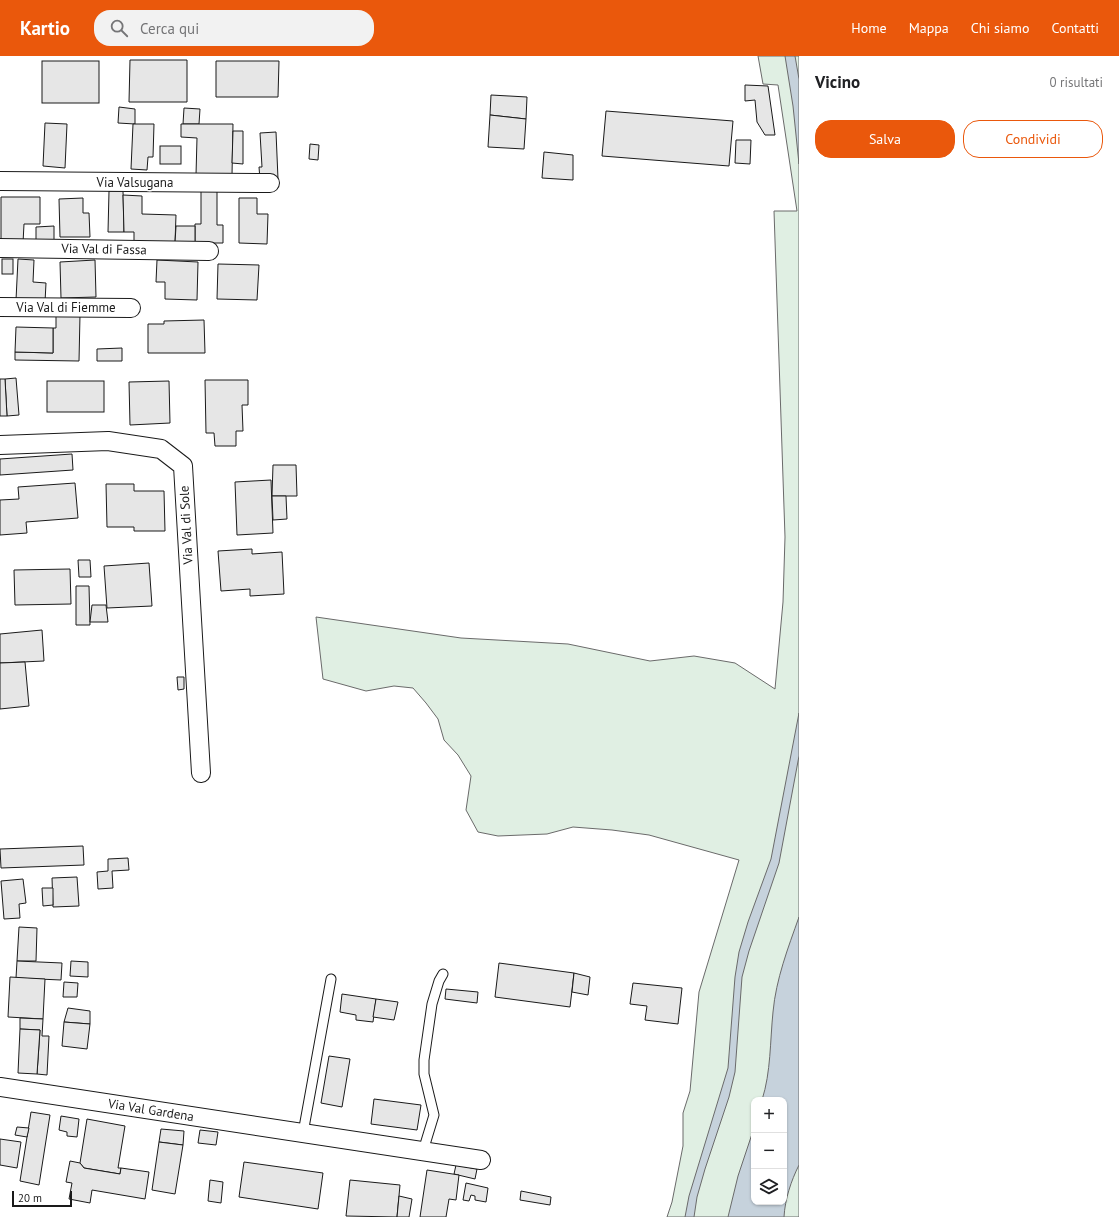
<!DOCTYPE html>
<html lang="it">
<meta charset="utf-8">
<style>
:root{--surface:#fff;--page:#f2f2f2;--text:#202124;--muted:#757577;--line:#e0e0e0;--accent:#ea580c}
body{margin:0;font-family:"PT Sans",sans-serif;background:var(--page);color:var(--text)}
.controls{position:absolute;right:12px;bottom:12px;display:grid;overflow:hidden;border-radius:8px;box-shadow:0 1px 3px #0004}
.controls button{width:36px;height:36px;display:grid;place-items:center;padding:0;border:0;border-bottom:1px solid var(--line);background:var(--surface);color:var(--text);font:20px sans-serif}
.scale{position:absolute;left:12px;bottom:10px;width:60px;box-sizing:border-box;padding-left:4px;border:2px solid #1a1a1a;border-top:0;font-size:11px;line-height:14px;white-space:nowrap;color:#1a1a1a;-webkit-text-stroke:3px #fff;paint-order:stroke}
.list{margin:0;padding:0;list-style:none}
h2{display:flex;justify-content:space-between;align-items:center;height:52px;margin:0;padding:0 16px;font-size:17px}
h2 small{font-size:13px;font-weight:400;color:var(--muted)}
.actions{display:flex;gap:8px;padding:12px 16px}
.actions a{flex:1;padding:9px 0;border:1px solid var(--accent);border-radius:16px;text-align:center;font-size:14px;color:var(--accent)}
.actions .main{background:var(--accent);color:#fff}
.icon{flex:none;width:22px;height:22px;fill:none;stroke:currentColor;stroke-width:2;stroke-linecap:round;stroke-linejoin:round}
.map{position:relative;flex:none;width:799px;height:1161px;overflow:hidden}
header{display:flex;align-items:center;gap:24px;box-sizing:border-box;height:56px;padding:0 20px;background:var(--accent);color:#fff}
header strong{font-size:19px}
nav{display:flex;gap:22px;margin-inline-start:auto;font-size:14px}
.search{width:280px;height:36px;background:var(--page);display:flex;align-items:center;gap:10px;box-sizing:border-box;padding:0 14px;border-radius:16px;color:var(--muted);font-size:15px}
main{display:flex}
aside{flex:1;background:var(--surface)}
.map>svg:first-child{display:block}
</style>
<header>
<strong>Kartio</strong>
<div class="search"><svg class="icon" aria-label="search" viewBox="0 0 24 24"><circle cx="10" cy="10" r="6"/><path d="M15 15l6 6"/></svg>Cerca qui</div>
<nav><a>Home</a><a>Mappa</a><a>Chi siamo</a><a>Contatti</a></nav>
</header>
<main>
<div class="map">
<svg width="799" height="1161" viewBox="0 0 799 1161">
<rect width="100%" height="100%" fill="#fff"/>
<path fill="#e0efe3" stroke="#6a6a6a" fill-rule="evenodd" d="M758,0h41v1161h-132l5,-15 11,-56v-33l7,-22 9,-99 40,-132 -90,-25 -37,-5 -39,-3 -26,7 -49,2 -20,-4 -12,-22 5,-34 -13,-21 -14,-15 -6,-21 -12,-16 -13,-15 -19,-2 -28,5 -43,-12 -7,-62 145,21 107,6 82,17 44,-5 41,7 40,26 8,-87 2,-65 -11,-326h23l-19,-126 -15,-1zM754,1044h30v102h-30z"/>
<g fill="#c6d2dc" stroke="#6a6a6a">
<polygon points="785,0 795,0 799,23 799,108 793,50"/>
<polygon points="799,657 799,700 779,807 749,895 742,921 735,1016 729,1041 705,1113 697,1141 694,1161 685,1161 689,1140 728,1012 735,921 739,896 748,866 771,803"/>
<path d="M799,861v248c-8,16 -14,34 -15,52h-56l10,-41 16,-48v74h30v-102h-22c9,-28 8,-59 11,-88 3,-33 15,-64 26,-95z"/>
</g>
<g fill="#e6e6e6" stroke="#1a1a1a">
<polygon points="130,4 187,4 187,46 129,46"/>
<rect x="42" y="5" width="57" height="42"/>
<polygon points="216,5 279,5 278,41 216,41"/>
<polygon points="745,29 768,30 775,79 765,79 757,66 755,44 745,45"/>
<polygon points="491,39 527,41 526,63 490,59"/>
<polygon points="119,51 135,53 135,68 118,67"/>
<polygon points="184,52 200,53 199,68 183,68"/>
<polygon points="606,55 733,65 729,110 602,100"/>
<polygon points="490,59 526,63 524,93 488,91"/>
<polygon points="45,67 67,68 65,112 43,110"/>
<polygon points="133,68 154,68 153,101 148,101 147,114 131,113"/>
<polygon points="181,68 233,68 232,119 196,119 197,82 181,81"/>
<polygon points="233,75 243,75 243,108 232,107"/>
<polygon points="276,76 278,123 260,124 259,111 262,111 260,77"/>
<polygon points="736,84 751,84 750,108 735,107"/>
<polygon points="310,88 319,89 318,104 309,103"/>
<rect x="160" y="90" width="21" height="18"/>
<polygon points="544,96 573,99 573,124 542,122"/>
<polygon points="201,132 217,132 217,169 223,169 223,187 195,187 195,168 201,168"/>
<polygon points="109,135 123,135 124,176 108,176"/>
<polygon points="123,139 142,140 142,158 176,159 175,187 134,187 134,176 124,176"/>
<polygon points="1,141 40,141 40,168 24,168 23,187 1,187"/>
<polygon points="83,142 83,157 89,157 90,181 60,181 59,143"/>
<polygon points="239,142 257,142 257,158 268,158 267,188 239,187"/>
<polygon points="54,170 54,186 36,186 36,171"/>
<polygon points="176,170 195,170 195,187 175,187"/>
<rect x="2" y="203" width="11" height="15"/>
<polygon points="18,203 34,204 33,226 46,227 45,246 16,244"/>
<polygon points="95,204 96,241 61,242 60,206"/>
<polygon points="157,204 198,206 197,244 165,243 165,226 156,226"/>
<polygon points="218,208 259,209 257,244 217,243"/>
<polygon points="56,259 80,259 79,305 15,304 15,296 53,297 53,272 56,272"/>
<polygon points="204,264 205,297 148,297 148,268 164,268 164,265"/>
<polygon points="16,271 53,272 53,297 15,296"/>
<polygon points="122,292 122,305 97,305 97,293"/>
<polygon points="16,322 19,359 7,360 5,323"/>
<polygon points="0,323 5,323 7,360 0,360"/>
<polygon points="205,324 248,324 248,349 242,349 243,375 236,375 236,390 215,390 214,377 206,377"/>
<rect x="47" y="325" width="57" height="31"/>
<polygon points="169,325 170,367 130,369 129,326"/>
<polygon points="72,398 73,414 0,419 0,403"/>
<polygon points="273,409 296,409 297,440 272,440"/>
<polygon points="271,424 273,477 237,479 235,426"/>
<polygon points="75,427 78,462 26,466 27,477 0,479 0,444 19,443 18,431"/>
<polygon points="106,428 134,428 134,435 164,435 165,475 134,475 134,471 107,471"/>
<polygon points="272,440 286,440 287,463 273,464"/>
<polygon points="252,493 252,498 282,496 284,538 250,540 250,533 221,535 218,495"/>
<polygon points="78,504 90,504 91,521 79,521"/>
<polygon points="149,507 152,550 107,552 104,510"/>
<polygon points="70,513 71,548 15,549 14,514"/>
<polygon points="76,530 89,530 90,569 76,569"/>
<polygon points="92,549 106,549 108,566 90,566"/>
<polygon points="42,574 44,605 0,607 0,578"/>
<polygon points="25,606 29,650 0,653 0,607"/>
<polygon points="177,621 184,621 184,633 178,634"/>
<polygon points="83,790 84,809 1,812 0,793"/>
<polygon points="128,802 129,814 112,815 113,832 98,833 97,816 108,815 108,803"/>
<polygon points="77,821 79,850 53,851 52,822"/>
<polygon points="23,823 26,847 19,848 20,862 4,863 1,825"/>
<polygon points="42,832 53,832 53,849 43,850"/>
<polygon points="19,871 37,872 36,905 17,905"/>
<polygon points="17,905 62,907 61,924 16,922"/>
<polygon points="71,905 88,906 88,921 70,920"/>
<polygon points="499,907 574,917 570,951 495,941"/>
<polygon points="574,917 590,921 588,939 572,936"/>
<polygon points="10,921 45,923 43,963 8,961"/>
<polygon points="64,926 78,927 77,941 63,941"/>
<polygon points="633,927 682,932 678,968 645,964 647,950 630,948"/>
<polygon points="446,933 478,936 477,947 445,943"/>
<polygon points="342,938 376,943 373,966 356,964 356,959 340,956"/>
<polygon points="376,943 398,946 394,964 373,961"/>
<polygon points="68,952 90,955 90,968 64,966"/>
<polygon points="20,962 43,963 42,980 49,980 47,1019 37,1018 40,974 20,973"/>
<polygon points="64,966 90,968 87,993 62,990"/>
<polygon points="20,973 40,974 37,1018 18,1017"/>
<polygon points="329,1000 350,1003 342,1051 321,1047"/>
<polygon points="374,1043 421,1049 417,1074 371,1068"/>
<polygon points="31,1056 50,1059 39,1129 20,1125"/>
<polygon points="61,1060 79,1063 77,1081 67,1080 67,1076 59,1074"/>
<polygon points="87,1063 125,1070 118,1112 121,1112 120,1118 84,1112 80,1107"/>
<polygon points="17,1071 29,1072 27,1081 15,1079"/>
<polygon points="161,1073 184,1075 183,1089 159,1086"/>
<polygon points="200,1074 218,1076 216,1089 198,1087"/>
<polygon points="0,1083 21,1086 17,1112 0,1109"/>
<polygon points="159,1086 183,1089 175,1138 152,1134"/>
<polygon points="70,1105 80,1107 84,1112 120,1118 121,1112 149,1116 145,1143 92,1134 90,1147 69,1143 72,1127 66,1126"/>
<polygon points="244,1106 323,1117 318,1153 239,1141"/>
<polygon points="456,1109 477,1113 475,1123 454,1118"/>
<polygon points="427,1114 459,1119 456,1144 449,1143 446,1161 420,1161"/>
<polygon points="210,1124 223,1126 221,1147 208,1145"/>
<polygon points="350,1124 400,1129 397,1161 346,1160"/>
<polygon points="466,1127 488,1132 486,1146 475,1144 475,1140 471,1139 469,1145 463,1144"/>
<polygon points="521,1135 551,1141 550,1149 520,1144"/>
<polygon points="399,1140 412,1143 409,1161 397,1161"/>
</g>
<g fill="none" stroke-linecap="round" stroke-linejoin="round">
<g stroke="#1a1a1a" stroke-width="11">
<g id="lane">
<polyline points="303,1077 331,923"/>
<polyline points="423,1095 434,1059 424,1018 424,1004 432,948 439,925 443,918"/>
</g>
</g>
<g stroke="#1a1a1a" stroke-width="20">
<g id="street">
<polyline points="0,125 270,127"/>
<polyline points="0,192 209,195"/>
<polyline points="0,251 131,252"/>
<polyline points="0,389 108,385 161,393 183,410 201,717"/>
<polyline points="0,1031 481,1104"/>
</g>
</g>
<use href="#lane" stroke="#fff" stroke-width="9"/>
<use href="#street" stroke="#fff" stroke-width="18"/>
</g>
<g text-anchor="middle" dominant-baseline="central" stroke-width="3" stroke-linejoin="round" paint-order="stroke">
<g font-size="13" fill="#1a1a1a" stroke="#fff">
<text x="135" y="126">Via Valsugana</text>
<text transform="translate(104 193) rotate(1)">Via Val di Fassa</text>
<text x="66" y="251">Via Val di Fiemme</text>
<text transform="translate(186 469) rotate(-93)">Via Val di Sole</text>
<text transform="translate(151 1054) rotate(9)">Via Val Gardena</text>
</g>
</g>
</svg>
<div class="controls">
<button>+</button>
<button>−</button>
<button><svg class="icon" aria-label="layers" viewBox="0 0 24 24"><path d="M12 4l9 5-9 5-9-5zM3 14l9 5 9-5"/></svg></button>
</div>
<div class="scale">20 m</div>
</div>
<aside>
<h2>Vicino<small>0 risultati</small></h2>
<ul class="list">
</ul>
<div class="actions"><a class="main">Salva</a><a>Condividi</a></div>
</aside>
</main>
